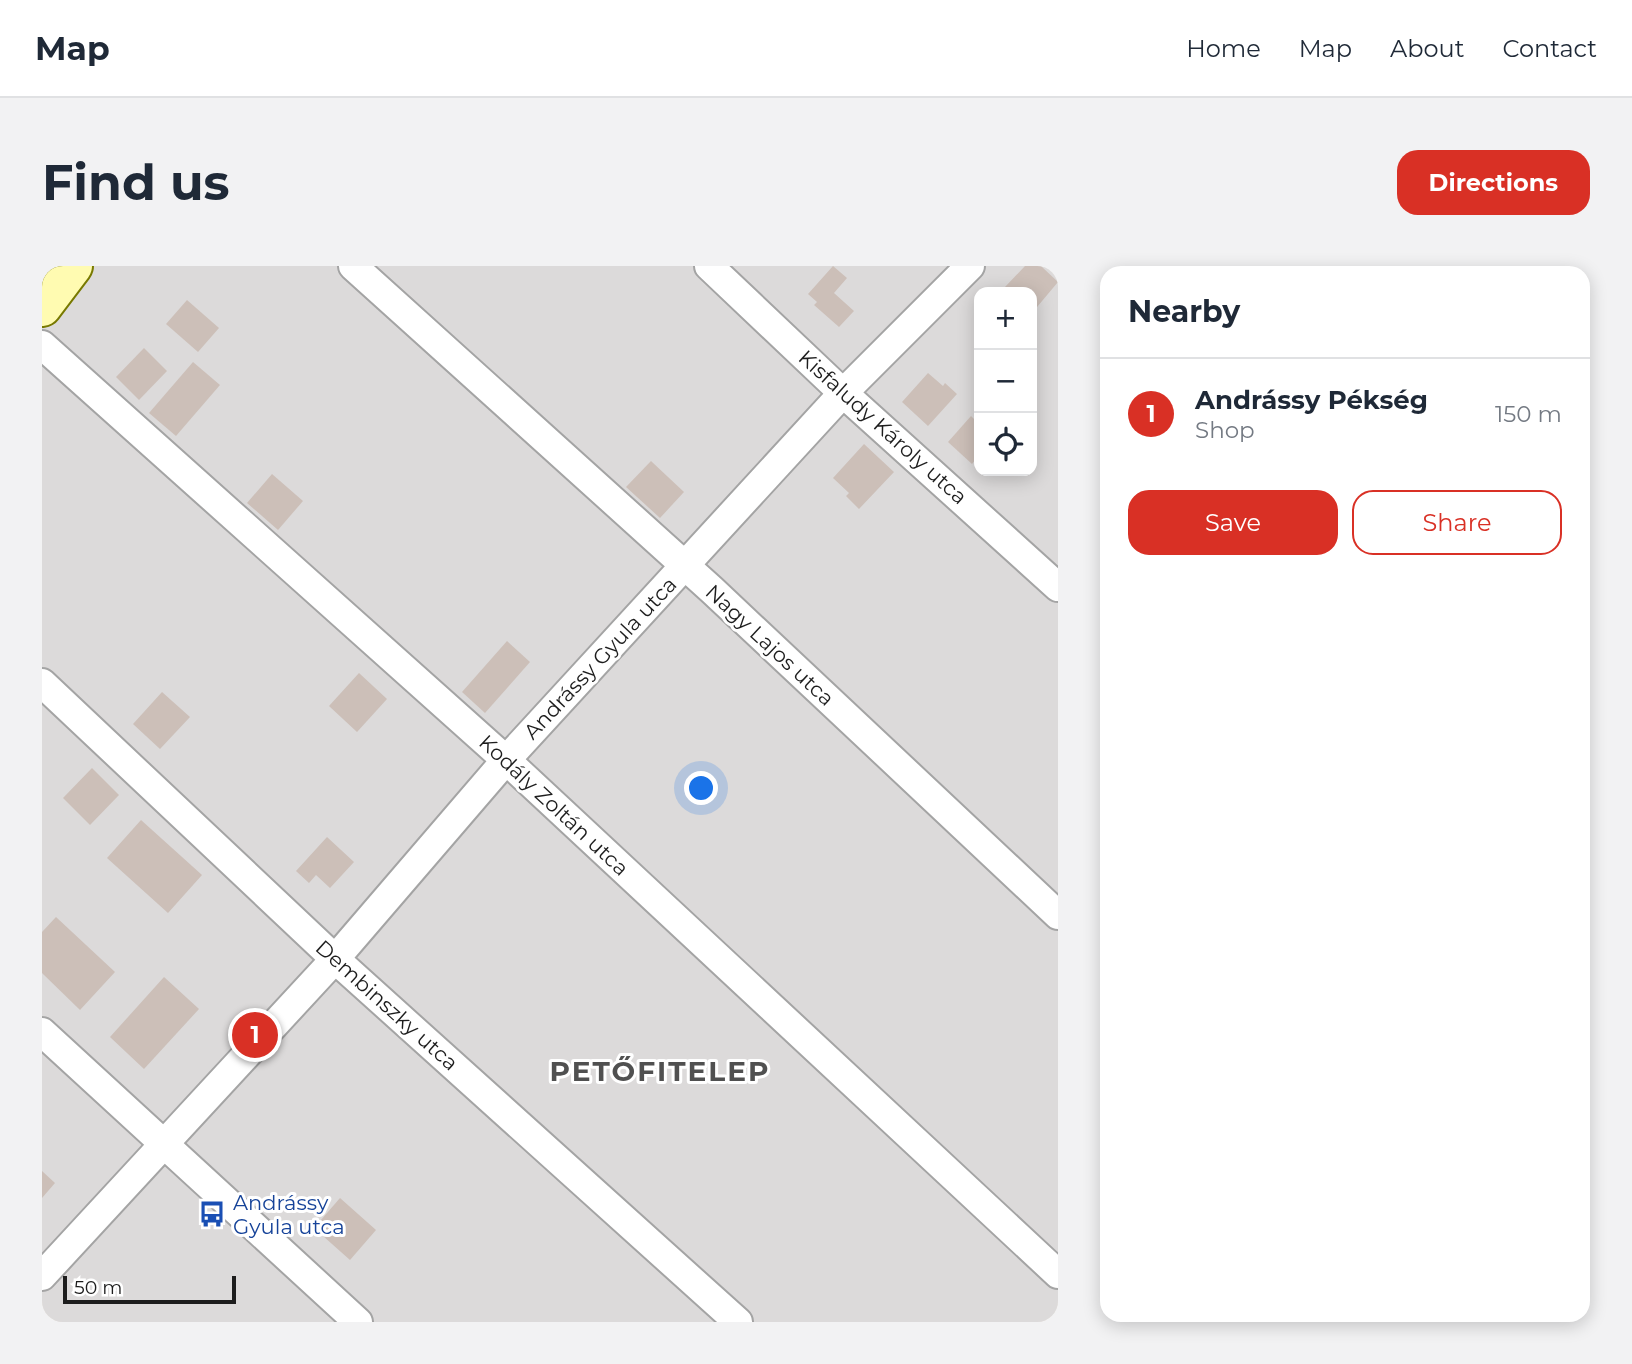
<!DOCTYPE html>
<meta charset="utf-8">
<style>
:root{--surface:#fff;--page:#f2f2f3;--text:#1f2937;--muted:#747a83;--line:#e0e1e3;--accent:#d93025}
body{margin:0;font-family:Montserrat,sans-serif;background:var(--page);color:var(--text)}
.controls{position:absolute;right:21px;top:21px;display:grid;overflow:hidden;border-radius:14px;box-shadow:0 4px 18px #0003}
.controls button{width:63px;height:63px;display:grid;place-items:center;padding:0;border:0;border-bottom:2px solid var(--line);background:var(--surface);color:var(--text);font:35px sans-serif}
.scale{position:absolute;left:21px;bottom:18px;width:173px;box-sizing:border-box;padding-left:7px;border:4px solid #1d1d1d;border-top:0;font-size:19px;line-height:24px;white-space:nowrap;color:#1d1d1d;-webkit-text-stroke:5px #fff;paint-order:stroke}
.you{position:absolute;left:660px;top:523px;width:24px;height:24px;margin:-18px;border:5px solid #fff;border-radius:50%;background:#1a73e8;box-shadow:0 0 0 10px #1a73e833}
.badge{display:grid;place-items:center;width:46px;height:46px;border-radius:50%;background:var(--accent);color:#fff;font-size:23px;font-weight:700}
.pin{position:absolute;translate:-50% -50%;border:4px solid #fff;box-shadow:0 2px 7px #0006}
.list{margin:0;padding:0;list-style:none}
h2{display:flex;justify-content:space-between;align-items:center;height:91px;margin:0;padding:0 28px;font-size:30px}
h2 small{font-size:23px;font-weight:400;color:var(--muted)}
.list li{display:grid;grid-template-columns:46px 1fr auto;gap:21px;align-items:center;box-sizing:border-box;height:112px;padding:0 28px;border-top:2px solid var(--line)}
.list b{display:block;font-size:26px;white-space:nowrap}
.list p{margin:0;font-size:23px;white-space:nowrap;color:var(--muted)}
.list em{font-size:23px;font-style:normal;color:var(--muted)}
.actions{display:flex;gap:14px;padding:21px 28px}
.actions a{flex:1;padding:16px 0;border:2px solid var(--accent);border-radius:21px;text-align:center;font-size:24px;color:var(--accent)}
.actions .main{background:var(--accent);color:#fff}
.icon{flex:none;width:38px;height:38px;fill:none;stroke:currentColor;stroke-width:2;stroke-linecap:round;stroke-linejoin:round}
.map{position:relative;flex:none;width:1016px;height:1056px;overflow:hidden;border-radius:21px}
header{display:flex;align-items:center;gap:42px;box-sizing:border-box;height:98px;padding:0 35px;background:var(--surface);border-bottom:2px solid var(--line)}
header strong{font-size:33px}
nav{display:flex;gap:38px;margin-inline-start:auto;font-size:24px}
.intro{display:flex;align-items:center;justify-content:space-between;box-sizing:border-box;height:168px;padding:0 42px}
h1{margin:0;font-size:49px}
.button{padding:18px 32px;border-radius:21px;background:var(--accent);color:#fff;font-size:24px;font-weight:700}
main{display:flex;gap:42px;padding:0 42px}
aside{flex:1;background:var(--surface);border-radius:21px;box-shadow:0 4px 18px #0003}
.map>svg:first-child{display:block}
</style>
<header>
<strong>Map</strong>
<nav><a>Home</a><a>Map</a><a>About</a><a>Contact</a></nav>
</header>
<div class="intro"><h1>Find us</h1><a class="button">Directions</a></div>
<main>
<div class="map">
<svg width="1016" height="1056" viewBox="0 0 1016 1056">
<rect width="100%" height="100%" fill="#f0eae2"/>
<path fill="#dcdada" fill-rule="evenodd" d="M0,0h1016v1056h-1016zM937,26h53v179h-53z"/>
<g fill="#ccbfb8">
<polygon points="791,0 805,12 792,27 812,45 797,61 772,39 775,36 766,28"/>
<polygon points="983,0 999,0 1016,16 990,47 990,26 969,26 963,21"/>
<polygon points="145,34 177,62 156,86 124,58"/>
<polygon points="102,82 125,105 97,134 74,111"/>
<polygon points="151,96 178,119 134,170 107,147"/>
<polygon points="886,107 901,120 903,117 915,128 886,160 860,136"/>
<polygon points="929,150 937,158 937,189 930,198 906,176"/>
<polygon points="822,178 852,206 817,243 804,230 807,227 791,212"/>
<polygon points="609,195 642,226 618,252 584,221"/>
<polygon points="230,208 261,235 236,264 205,237"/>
<polygon points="465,375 488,396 443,447 420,426"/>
<polygon points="317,407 345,433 315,466 287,440"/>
<polygon points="120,426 148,451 118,483 91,458"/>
<polygon points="50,502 77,529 48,559 21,532"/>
<polygon points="99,554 160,609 126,647 65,592"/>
<polygon points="285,571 312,596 288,622 274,609 267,617 254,605"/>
<polygon points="14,651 73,706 38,744 0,707 0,666"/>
<polygon points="122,711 157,743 102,803 68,771"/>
<polygon points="0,905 13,917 0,932"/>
<polygon points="298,932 334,964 308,994 272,962"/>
</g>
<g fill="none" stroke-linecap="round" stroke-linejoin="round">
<g stroke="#a4a4a4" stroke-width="32">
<g id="minor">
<polyline points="311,0 670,324 1016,649"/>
<polyline points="667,0 801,127 1016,321"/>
<polyline points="0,79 464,494 1016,1008"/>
<polyline points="0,417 293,693 696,1056"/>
<polyline points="0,766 316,1056"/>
<polyline points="0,1010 293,693 464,494 801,127 928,0"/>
</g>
</g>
<g stroke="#787900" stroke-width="42">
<polyline id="secondary" points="0,41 31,0"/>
</g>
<use href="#minor" stroke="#fff" stroke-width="28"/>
<use href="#secondary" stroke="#fffbb1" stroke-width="38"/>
</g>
<defs>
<g id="bus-bare" transform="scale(2.1)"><path d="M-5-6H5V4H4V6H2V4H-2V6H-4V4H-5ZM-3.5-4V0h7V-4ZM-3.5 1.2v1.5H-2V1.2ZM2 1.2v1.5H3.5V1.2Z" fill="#1a4fb4" stroke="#fff" stroke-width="2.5" paint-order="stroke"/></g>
</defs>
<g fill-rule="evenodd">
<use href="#bus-bare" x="170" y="948"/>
</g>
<g text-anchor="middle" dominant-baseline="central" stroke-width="6" stroke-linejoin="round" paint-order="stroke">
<g font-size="21" fill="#1d1d1d" stroke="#fff">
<text transform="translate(841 161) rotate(42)">Kisfaludy Károly utca</text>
<text transform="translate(728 379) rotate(43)">Nagy Lajos utca</text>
<text transform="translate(558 392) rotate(-47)">Andrássy Gyula utca</text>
<text transform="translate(512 539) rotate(43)">Kodály Zoltán utca</text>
<text transform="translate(345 739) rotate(42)">Dembinszky utca</text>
</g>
<g font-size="21" fill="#164399" stroke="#fff" text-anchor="start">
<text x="191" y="936">Andrássy<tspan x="191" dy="24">Gyula utca</tspan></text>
</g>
<g font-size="28" font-weight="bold" letter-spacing="2" fill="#505050" stroke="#fff">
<text x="618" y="805">PETŐFITELEP</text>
</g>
</g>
</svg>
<div class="controls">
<button>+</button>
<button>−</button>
<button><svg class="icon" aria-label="locate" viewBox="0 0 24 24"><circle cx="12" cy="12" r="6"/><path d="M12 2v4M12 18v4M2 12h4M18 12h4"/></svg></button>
</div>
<div class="scale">50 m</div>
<div class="you"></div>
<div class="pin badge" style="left:213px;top:769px">1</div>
</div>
<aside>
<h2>Nearby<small></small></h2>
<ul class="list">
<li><span class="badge">1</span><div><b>Andrássy Pékség</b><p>Shop</p></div><em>150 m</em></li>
</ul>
<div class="actions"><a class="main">Save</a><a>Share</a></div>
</aside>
</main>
